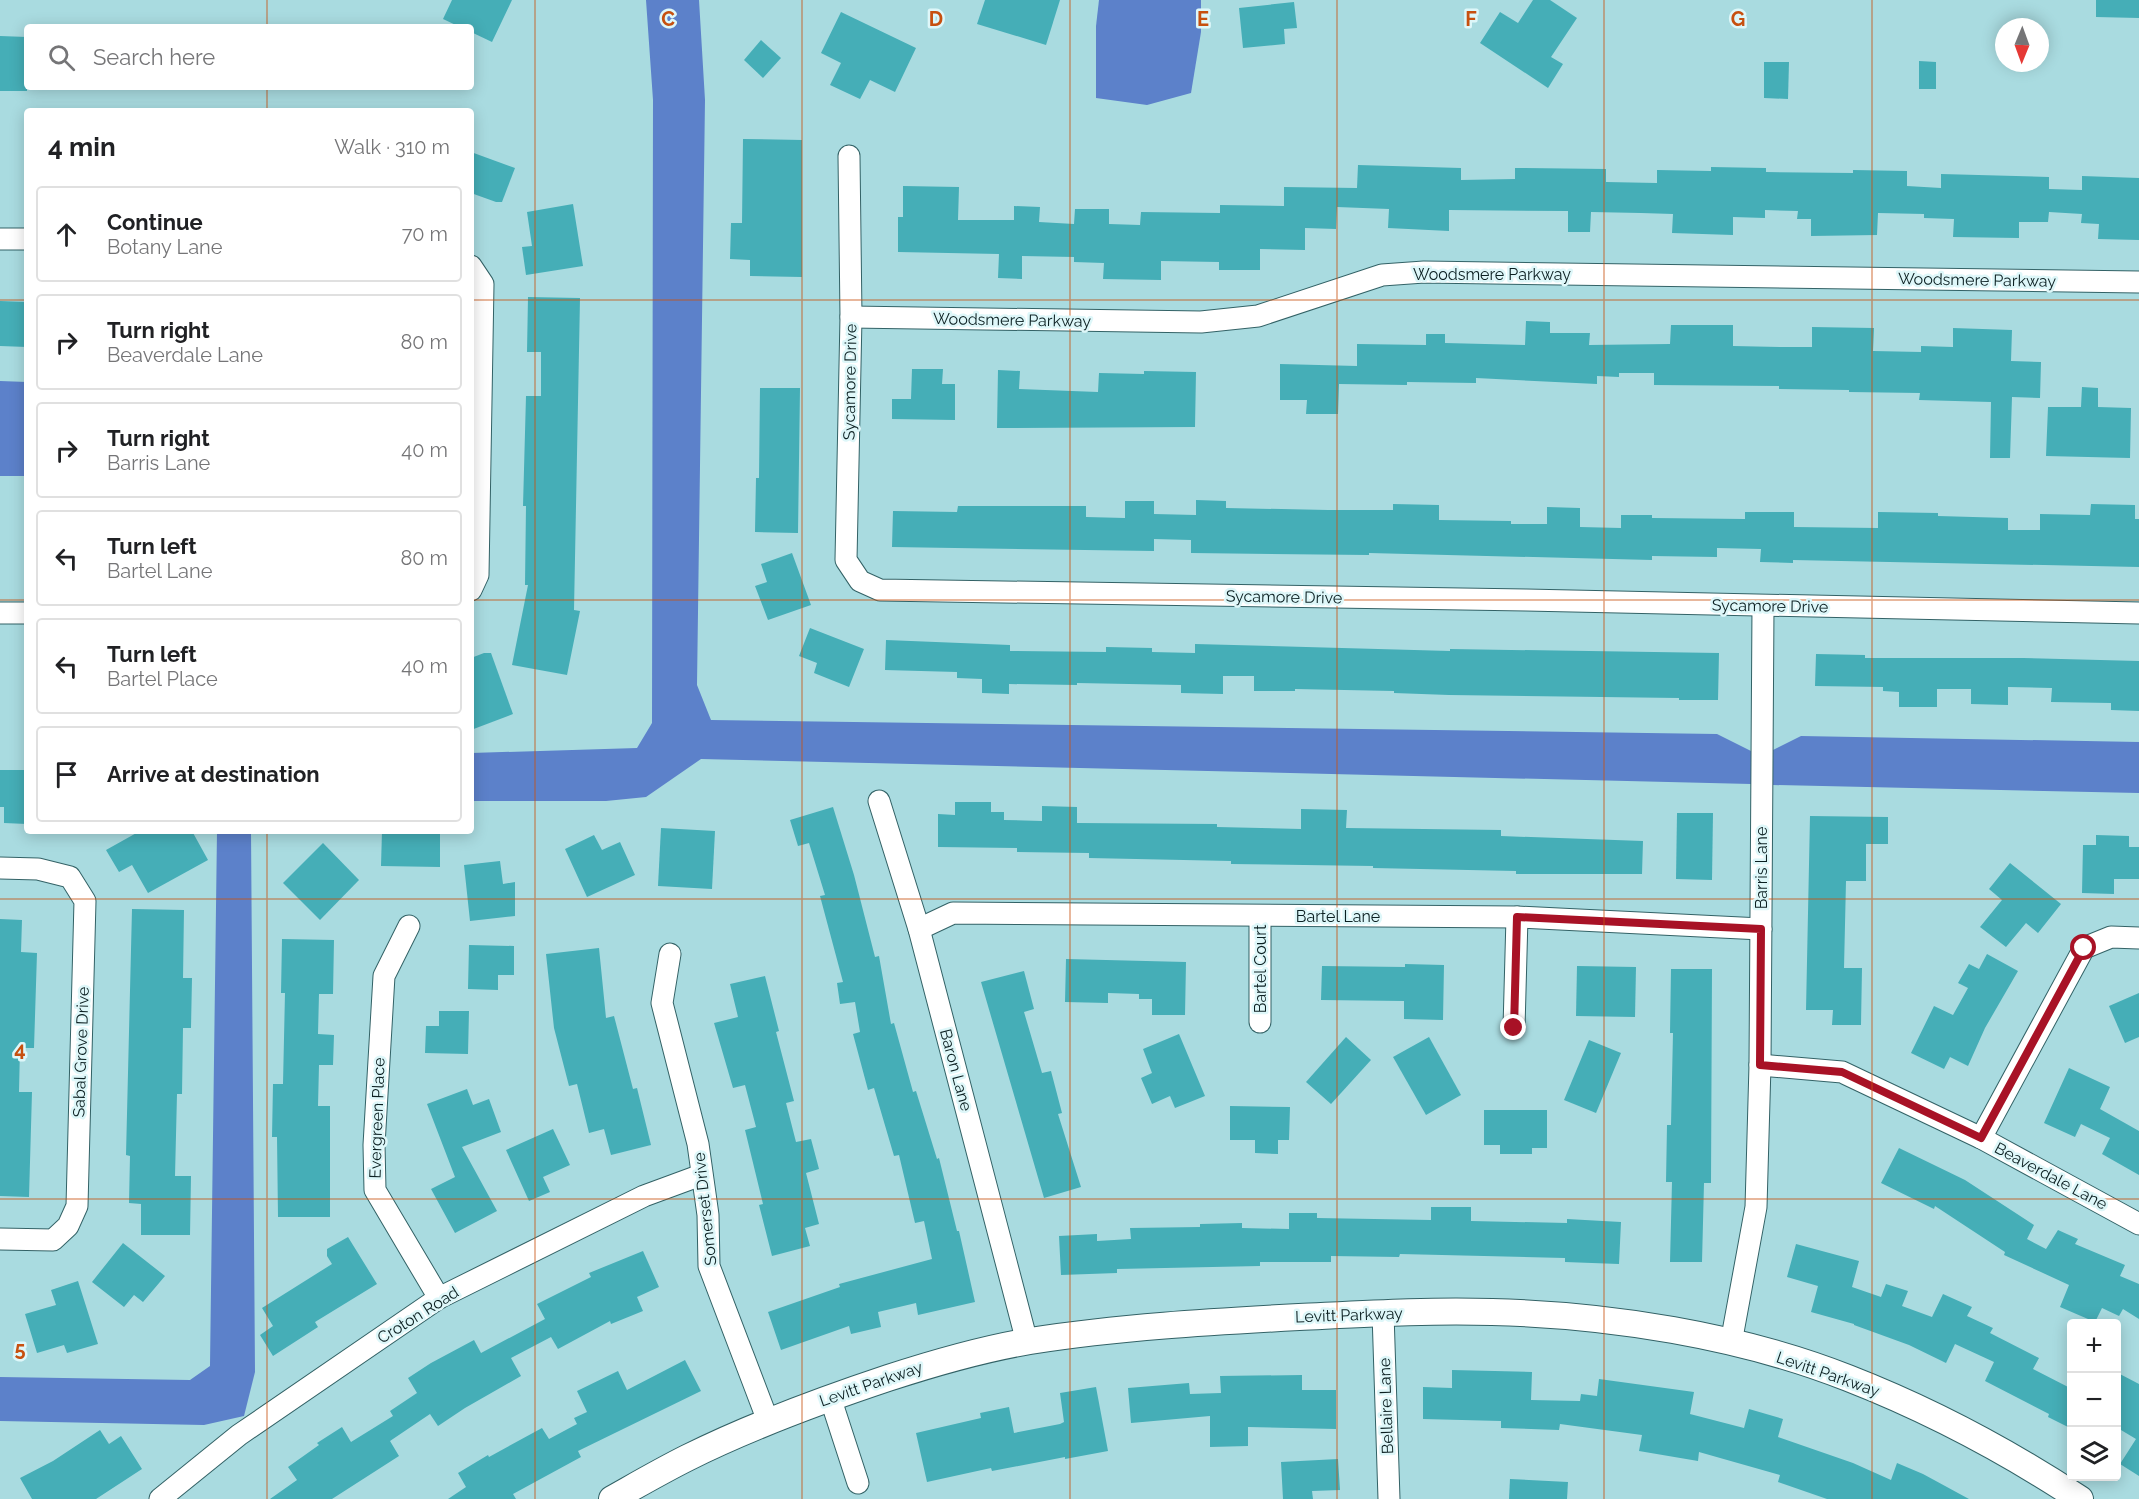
<!DOCTYPE html>
<meta charset="utf-8">
<style>
:root{--surface:#fff;--page:#f6f6f6;--text:#202124;--muted:#757577;--line:#e0e0e0}
body{margin:0;font-family:Raleway,sans-serif;background:var(--page);color:var(--text)}
.controls{position:absolute;right:18px;bottom:18px;display:grid;overflow:hidden;border-radius:6px;box-shadow:0 3px 15px #0003}
.controls button{width:54px;height:54px;display:grid;place-items:center;padding:0;border:0;border-bottom:2px solid var(--line);background:var(--surface);color:var(--text);font:30px sans-serif}
.compass{position:absolute;left:1995px;top:18px;width:54px;height:54px;border-radius:50%;background:var(--surface);box-shadow:0 3px 15px #0003;rotate:181deg}
.stop{position:absolute;width:18px;height:18px;margin:-14px;border:4px solid #a81226;border-radius:50%;background:#fff}
.stop.end{background:#a81226;border-color:#fff;box-shadow:0 2px 6px #0008}
.list{margin:0;padding:0;list-style:none}
h2{display:flex;justify-content:space-between;align-items:center;height:78px;margin:0;padding:0 24px;font-size:26px}
h2 small{font-size:20px;font-weight:400;color:var(--muted)}
.list li{display:grid;grid-template-columns:39px 1fr auto;gap:18px;align-items:center;box-sizing:border-box;height:96px;margin:0 12px 12px;padding:0 12px;border:2px solid var(--line);border-radius:6px}
.list b{display:block;font-size:22px;white-space:nowrap}
.list p{margin:0;font-size:20px;white-space:nowrap;color:var(--muted)}
.list em{font-size:20px;font-style:normal;color:var(--muted)}
.icon{flex:none;width:33px;height:33px;fill:none;stroke:currentColor;stroke-width:2;stroke-linecap:round;stroke-linejoin:round}
.map{position:relative;flex:none;width:2139px;height:1499px;overflow:hidden}
.search{position:absolute;background:var(--surface);box-shadow:0 3px 15px #0003;left:24px;top:24px;width:450px;height:66px;display:flex;align-items:center;gap:15px;box-sizing:border-box;padding:0 21px;border-radius:6px;color:var(--muted);font-size:22px}
.panel{position:absolute;background:var(--surface);box-shadow:0 3px 15px #0003;left:24px;top:108px;width:450px;height:726px;border-radius:6px}
.map>svg:first-child{display:block}
</style>
<div class="map">
<svg width="2139" height="1499" viewBox="0 0 2139 1499">
<rect width="100%" height="100%" fill="#a9dbe0"/>
<g fill="#5c81ca">
<polygon points="646,0 699,0 705,100 697,685 711,720 1717,734 1751,751 1751,784 701,759 646,797 606,801 471,801 471,753 637,748 652,723 653,100"/>
<polygon points="1099,0 1201,0 1201,32 1191,93 1147,105 1096,98 1096,26"/>
<polygon points="0,381 27,382 27,476 0,476"/>
<polygon points="1801,736 2139,742 2139,793 1773,785 1773,750"/>
<polygon points="217,831 251,831 255,1372 244,1416 204,1425 0,1421 0,1377 190,1380 210,1366"/>
</g>
<g fill="#45aeb7">
<polygon points="452,0 512,0 492,42 471,32 471,27 460,27 443,19"/>
<polygon points="985,0 1060,0 1046,45 977,24"/>
<polygon points="1533,0 1550,0 1577,18 1551,57 1563,64 1548,88 1480,43 1500,12 1518,23"/>
<polygon points="2096,0 2139,0 2139,18 2096,17"/>
<polygon points="1294,2 1297,28 1284,29 1285,44 1243,48 1239,8"/>
<polygon points="841,12 916,48 895,92 870,80 860,99 830,85 841,63 821,53"/>
<polygon points="0,36 27,37 27,91 0,91"/>
<polygon points="761,40 781,58 763,78 744,60"/>
<polygon points="1919,61 1936,62 1936,89 1919,89"/>
<polygon points="1764,62 1789,62 1788,99 1764,98"/>
<polygon points="743,139 802,140 802,277 750,276 750,260 730,259 731,223 742,223"/>
<polygon points="471,152 515,168 502,202 496,202 471,193"/>
<polygon points="1358,165 1461,168 1461,180 1515,179 1515,168 1606,169 1606,182 1657,183 1657,170 1711,171 1711,167 1766,168 1766,172 1853,173 1853,170 1907,171 1907,186 1941,188 1941,174 2049,177 2049,189 2082,190 2082,176 2139,178 2139,240 2098,239 2099,224 2081,223 2082,214 2049,212 2048,222 2019,222 2019,238 1953,237 1954,219 1924,218 1924,214 1878,213 1877,235 1811,236 1811,219 1797,219 1798,211 1765,210 1765,218 1733,217 1733,235 1672,233 1673,214 1641,213 1591,212 1590,232 1568,232 1568,211 1449,210 1449,231 1388,228 1389,209 1337,207 1336,229 1305,228 1305,250 1260,249 1260,270 1219,270 1219,262 1161,261 1161,280 1103,279 1104,263 1074,262 1074,257 1022,256 1022,279 998,278 999,254 898,252 898,217 903,217 903,186 959,187 958,220 1014,220 1014,206 1040,207 1039,222 1074,224 1075,209 1109,209 1109,224 1140,225 1141,212 1220,213 1220,205 1284,206 1284,187 1357,188"/>
<polygon points="573,204 583,266 526,275 522,247 532,246 527,212"/>
<polygon points="528,297 580,298 574,610 580,611 567,675 512,665 528,585 525,585 526,506 523,506 526,396 541,396 541,352 527,352"/>
<polygon points="0,301 27,302 27,347 0,346"/>
<polygon points="1526,321 1550,322 1550,333 1590,333 1589,345 1670,344 1671,325 1733,325 1733,346 1780,347 1812,347 1812,327 1874,328 1873,351 1921,352 1921,346 1953,347 1953,328 2012,330 2011,361 2041,362 2040,398 2012,397 2010,458 1990,458 1991,402 1919,400 1920,393 1849,392 1849,390 1779,389 1779,386 1654,385 1654,373 1619,373 1619,377 1597,376 1597,384 1476,378 1476,383 1407,382 1407,385 1339,384 1338,414 1306,414 1307,400 1280,400 1280,364 1357,366 1357,344 1426,345 1426,334 1445,334 1445,343 1525,345"/>
<polygon points="912,369 943,369 942,384 955,384 955,420 892,419 892,399 911,399"/>
<polygon points="998,370 1020,371 1019,389 1098,392 1099,373 1144,374 1144,371 1196,372 1195,427 997,428"/>
<polygon points="2082,387 2098,388 2098,407 2131,408 2130,458 2046,456 2048,407 2081,407"/>
<polygon points="760,388 800,388 798,533 755,532 756,478 759,478"/>
<polygon points="1196,500 1226,501 1226,508 1328,510 1393,510 1393,504 1439,505 1439,520 1511,521 1511,524 1547,524 1547,507 1580,508 1580,527 1621,528 1621,515 1652,515 1652,518 1745,519 1745,512 1794,512 1794,527 1878,528 1878,512 1938,513 1938,516 2008,518 2008,530 2040,530 2040,514 2090,515 2091,504 2135,505 2135,519 2139,519 2139,567 1793,560 1793,563 1760,562 1761,549 1717,548 1717,557 1652,556 1652,560 1369,553 1369,555 1191,553 1191,540 1154,539 1154,551 892,547 893,511 957,512 958,506 1086,506 1086,517 1125,518 1125,501 1154,501 1154,514 1196,515"/>
<polygon points="792,553 811,605 768,620 755,586 767,582 761,564"/>
<polygon points="810,628 864,649 849,687 814,673 817,663 799,656"/>
<polygon points="886,640 1010,645 1010,651 1106,652 1106,647 1152,648 1152,652 1195,653 1195,644 1450,651 1450,649 1719,653 1718,700 1679,700 1679,698 1449,695 1394,693 1394,691 1295,689 1295,691 1254,691 1254,676 1223,676 1223,694 1181,693 1181,685 1077,683 1077,685 1009,684 1009,694 982,693 982,679 957,678 957,672 885,670"/>
<polygon points="484,653 491,653 513,714 471,730 471,658"/>
<polygon points="1816,654 1865,655 1865,658 2023,658 2139,661 2139,711 2111,710 2111,703 2051,702 2052,688 2008,687 2008,705 1971,704 1971,689 1937,689 1937,707 1899,707 1899,692 1883,691 1883,687 1815,686"/>
<polygon points="0,770 27,770 27,824 4,823 4,807 0,807"/>
<polygon points="955,802 991,802 991,812 1004,812 1004,820 1042,821 1042,806 1077,807 1077,823 1217,824 1217,827 1301,829 1301,809 1347,810 1346,828 1501,830 1501,836 1643,841 1642,874 1516,874 1516,871 1373,868 1373,866 1231,864 1231,861 1089,858 1089,853 1017,852 1017,848 938,847 938,814 955,815"/>
<polygon points="833,807 854,875 875,957 879,956 891,1024 894,1023 913,1092 916,1091 937,1159 939,1158 957,1231 959,1231 975,1302 918,1315 916,1303 878,1312 881,1327 851,1334 849,1326 781,1350 768,1312 840,1287 839,1284 932,1259 924,1221 915,1223 899,1155 894,1156 874,1088 868,1090 853,1034 860,1032 855,1002 840,1004 837,983 843,982 820,896 825,895 809,843 798,846 790,820"/>
<polygon points="1677,813 1713,813 1712,880 1676,879"/>
<polygon points="1810,816 1888,817 1888,844 1866,844 1866,881 1846,881 1844,968 1862,968 1861,1025 1832,1025 1833,1010 1806,1010"/>
<polygon points="661,828 715,831 712,889 658,886"/>
<polygon points="140,831 192,831 208,860 148,893 132,865 119,872 106,850"/>
<polygon points="382,831 440,831 440,867 381,866"/>
<polygon points="594,835 602,850 620,842 635,875 587,897 565,849"/>
<polygon points="2096,835 2129,836 2129,847 2139,847 2139,879 2114,879 2114,894 2082,893 2083,845 2096,845"/>
<polygon points="323,843 359,880 320,920 283,883"/>
<polygon points="500,861 503,884 515,882 515,916 470,921 464,865"/>
<polygon points="2010,863 2061,904 2038,933 2026,923 2006,947 1980,927 2002,900 1989,889"/>
<polygon points="132,909 184,910 183,978 192,978 191,1028 183,1028 182,1094 177,1094 175,1176 191,1176 190,1235 141,1235 141,1204 129,1203 130,1156 126,1155"/>
<polygon points="0,919 22,920 21,952 37,953 34,1048 20,1048 19,1092 32,1092 29,1197 0,1196"/>
<polygon points="282,939 334,940 333,994 319,994 318,1034 334,1035 333,1065 319,1065 318,1106 330,1106 330,1217 278,1217 277,1137 272,1137 273,1084 283,1084 285,993 281,993"/>
<polygon points="469,945 514,946 514,975 498,975 498,990 468,989"/>
<polygon points="599,948 606,1018 614,1016 633,1089 637,1088 651,1145 611,1155 604,1129 589,1133 577,1084 569,1086 554,1028 546,954"/>
<polygon points="1987,954 2018,971 1985,1028 1968,1066 1950,1057 1944,1069 1911,1053 1934,1006 1953,1015 1968,988 1958,983 1969,964 1979,969"/>
<polygon points="1066,959 1186,962 1185,1015 1152,1015 1152,999 1139,999 1139,994 1108,993 1108,1003 1065,1002"/>
<polygon points="1405,964 1444,965 1443,1020 1404,1019 1404,1001 1321,1000 1322,966 1405,967"/>
<polygon points="1577,966 1636,967 1635,1017 1576,1016"/>
<polygon points="1671,969 1712,969 1711,1183 1704,1183 1702,1262 1670,1262 1672,1182 1666,1182 1667,1125 1671,1125 1673,1033 1670,1033"/>
<polygon points="1024,971 1034,1009 1024,1012 1042,1073 1051,1071 1062,1113 1058,1114 1081,1187 1044,1198 981,982"/>
<polygon points="765,976 779,1031 776,1032 794,1101 786,1103 796,1142 811,1139 819,1169 806,1173 819,1224 805,1228 810,1246 772,1256 759,1205 763,1204 745,1130 756,1127 745,1085 733,1088 714,1023 738,1017 730,984"/>
<polygon points="2139,993 2139,1037 2125,1043 2109,1006"/>
<polygon points="439,1011 469,1011 468,1054 425,1053 426,1026 439,1026"/>
<polygon points="1179,1034 1205,1096 1175,1108 1170,1096 1152,1104 1141,1078 1152,1073 1143,1049"/>
<polygon points="1346,1037 1371,1060 1331,1104 1306,1082"/>
<polygon points="1429,1037 1461,1095 1426,1115 1393,1057"/>
<polygon points="1589,1040 1621,1053 1596,1113 1564,1100"/>
<polygon points="2069,1068 2110,1087 2100,1109 2139,1131 2139,1175 2102,1154 2110,1138 2081,1124 2075,1137 2044,1123"/>
<polygon points="467,1089 473,1105 489,1099 501,1132 462,1147 497,1211 455,1233 431,1189 455,1177 427,1104"/>
<polygon points="1230,1106 1290,1107 1289,1140 1278,1140 1278,1154 1255,1153 1255,1140 1230,1140"/>
<polygon points="1484,1110 1547,1110 1547,1148 1532,1148 1532,1154 1500,1154 1500,1145 1484,1145"/>
<polygon points="553,1129 570,1165 543,1177 550,1192 529,1201 506,1150"/>
<polygon points="1899,1148 1965,1180 2034,1225 2027,1239 2046,1249 2058,1230 2078,1239 2075,1244 2125,1265 2120,1276 2139,1284 2139,1319 2123,1309 2119,1316 2102,1308 2095,1322 2060,1307 2069,1285 2004,1255 2005,1252 1935,1206 1934,1209 1881,1183"/>
<polygon points="1431,1207 1471,1207 1471,1221 1567,1223 1567,1219 1621,1222 1619,1264 1565,1262 1565,1258 1400,1254 1399,1257 1331,1256 1331,1262 1260,1262 1260,1266 1117,1269 1117,1273 1061,1275 1059,1236 1097,1234 1097,1241 1131,1239 1130,1228 1200,1227 1200,1224 1242,1223 1242,1228 1289,1229 1289,1213 1317,1213 1317,1218 1431,1220"/>
<polygon points="348,1237 377,1284 315,1322 318,1327 273,1356 260,1335 273,1326 262,1308 332,1264 327,1256 327,1249"/>
<polygon points="123,1243 165,1276 143,1302 134,1295 124,1307 92,1282"/>
<polygon points="1796,1244 1859,1261 1852,1287 1881,1297 1886,1284 1908,1291 1902,1306 1932,1317 1943,1294 1972,1307 1967,1316 1993,1328 1990,1333 2039,1358 2033,1369 2072,1389 2072,1429 2048,1417 2049,1414 1985,1381 1994,1362 1955,1344 1946,1363 1909,1345 1854,1325 1854,1324 1811,1312 1818,1286 1787,1277"/>
<polygon points="643,1251 659,1287 637,1297 643,1311 611,1324 610,1321 558,1349 551,1337 511,1358 521,1376 465,1408 438,1426 430,1414 390,1441 399,1456 332,1499 270,1499 297,1480 288,1467 319,1445 317,1443 342,1427 351,1442 393,1416 390,1411 417,1393 408,1378 431,1363 474,1340 481,1353 545,1319 537,1304 591,1277 589,1273"/>
<polygon points="78,1281 98,1344 67,1353 64,1345 37,1353 25,1314 56,1305 51,1290"/>
<polygon points="685,1360 701,1391 578,1451 581,1457 513,1494 516,1499 448,1499 466,1487 458,1473 488,1455 489,1457 542,1428 549,1439 577,1424 574,1418 587,1412 577,1391 618,1371 627,1390"/>
<polygon points="1452,1370 1532,1372 1531,1400 1580,1401 1581,1394 1597,1396 1599,1379 1694,1392 1690,1414 1744,1428 1749,1409 1783,1419 1778,1437 1853,1463 1891,1480 1897,1463 1923,1474 1969,1499 1827,1499 1778,1482 1780,1475 1699,1452 1698,1461 1639,1451 1642,1435 1560,1424 1559,1430 1501,1428 1501,1421 1423,1419 1423,1387 1452,1388"/>
<polygon points="2116,1372 2139,1384 2139,1476 2120,1464 2136,1439 2116,1427"/>
<polygon points="1302,1375 1302,1390 1336,1390 1336,1429 1248,1427 1248,1446 1210,1447 1210,1416 1131,1423 1128,1388 1189,1383 1190,1394 1221,1393 1220,1376"/>
<polygon points="1096,1387 1108,1451 1065,1459 1065,1457 992,1471 991,1468 927,1482 916,1433 981,1418 980,1413 1009,1407 1014,1433 1060,1424 1064,1422 1060,1393"/>
<polygon points="100,1430 109,1444 121,1436 142,1469 96,1499 32,1499 20,1478 53,1461"/>
<polygon points="1338,1459 1340,1490 1312,1491 1313,1499 1283,1499 1281,1462"/>
<polygon points="1510,1479 1568,1482 1567,1499 1509,1499"/>
</g>
<g fill="none" stroke-linecap="round" stroke-linejoin="round">
<g stroke="#336266" stroke-width="23">
<g id="minor">
<polyline points="849,156 851,317 846,560 860,581 880,590 1526,600 2139,613"/>
<polyline points="0,239 27,239"/>
<polyline points="471,266 483,284 478,575 471,590"/>
<polyline points="851,317 1201,322 1258,316 1382,275 1424,272 2139,282"/>
<polyline points="0,613 27,613"/>
<polyline points="879,801 919,929 1027,1342"/>
<polyline points="0,868 38,869 70,877 85,901 77,1206 68,1226 53,1240 0,1239"/>
<polyline points="409,926 384,976 374,1145 375,1190 439,1298"/>
<polyline points="919,929 953,913 1517,917 1761,929"/>
<polyline points="670,954 662,1003 698,1144 708,1215 709,1266 768,1421"/>
<polyline points="1260,1022 1260,916"/>
<polyline points="1514,1028 1517,917"/>
<polyline points="1760,1065 1842,1072 1981,1138 2139,1224"/>
<polyline points="1981,1138 2084,948 2111,937 2139,938"/>
<polyline points="1383,1313 1389,1499"/>
<polyline points="1731,1343 1756,1207 1760,1065 1763,607"/>
<polyline points="830,1397 858,1483"/>
<polyline points="160,1499 239,1435 439,1298 644,1196 701,1175"/>
</g>
</g>
<g stroke="#336266" stroke-width="28">
<path id="tertiary" d="M612,1499c25,-14 49,-28 75,-41 64,-32 132,-57 201,-80 46,-15 94,-29 142,-37 89,-14 179,-19 269,-24 64,-3 129,-7 193,-5 117,3 247,23 356,66 82,32 159,73 232,121"/>
</g>
<use href="#minor" stroke="#fff" stroke-width="21"/>
<use href="#tertiary" stroke="#fff" stroke-width="26"/>
</g>
<g fill="none" stroke-linecap="round" stroke-linejoin="round">
<polyline stroke="#a81226" stroke-width="8" points="1514,1028 1517,917 1761,929 1760,1065 1842,1072 1981,1138 2084,948"/>
</g>
<path fill="none" stroke="#c7500f" stroke-width="1.5" stroke-opacity="0.55" d="M267,0v27M535,0v1499M802,0v1499M1070,0v1499M1337,0v1499M1604,0v1499M1872,0v1499M267,87v24M0,300h27M471,300h1668M0,600h27M471,600h1668M267,831v668M0,899h2139M0,1199h2139"/>
<g text-anchor="middle" dominant-baseline="central" stroke-width="5" stroke-linejoin="round" paint-order="stroke">
<g font-size="16" fill="#0b1f21" stroke="#def7f9">
<text x="1492" y="274">Woodsmere Parkway</text>
<text transform="translate(1977 280) rotate(1)">Woodsmere Parkway</text>
<text transform="translate(1012 320) rotate(1)">Woodsmere Parkway</text>
<text transform="translate(850 382) rotate(-89)">Sycamore Drive</text>
<text transform="translate(1284 597) rotate(1)">Sycamore Drive</text>
<text transform="translate(1770 606) rotate(1)">Sycamore Drive</text>
<text transform="translate(1761 868) rotate(-90)">Barris Lane</text>
<text x="1338" y="916">Bartel Lane</text>
<text transform="translate(1260 969) rotate(-90)">Bartel Court</text>
<text transform="translate(81 1052) rotate(-88)">Sabal Grove Drive</text>
<text transform="translate(956 1070) rotate(75)">Baron Lane</text>
<text transform="translate(377 1118) rotate(-88)">Evergreen Place</text>
<text transform="translate(2051 1176) rotate(28)">Beaverdale Lane</text>
<text transform="translate(705 1209) rotate(-96)">Somerset Drive</text>
<text transform="translate(418 1315) rotate(-32)">Croton Road</text>
<text transform="translate(1349 1315) rotate(-2)">Levitt Parkway</text>
<text transform="translate(1828 1374) rotate(19)">Levitt Parkway</text>
<text transform="translate(871 1384) rotate(-19)">Levitt Parkway</text>
<text transform="translate(1386 1406) rotate(-92)">Bellaire Lane</text>
</g>
</g>
<g font-size="20" text-anchor="middle" font-weight="bold" fill="#c7500f" stroke="#def7f9" stroke-width="5" stroke-linejoin="round" paint-order="stroke">
<text x="668" y="26">C</text>
<text x="936" y="26">D</text>
<text x="1203" y="26">E</text>
<text x="1471" y="26">F</text>
<text x="1738" y="26">G</text>
<text x="20" y="1056">4</text>
<text x="20" y="1356">5</text>
</g>
</svg>
<div class="controls">
<button>+</button>
<button>−</button>
<button><svg class="icon" aria-label="layers" viewBox="0 0 24 24"><path d="M12 4l9 5-9 5-9-5zM3 14l9 5 9-5"/></svg></button>
</div>
<svg class="compass" viewBox="-18 -18 36 36"><path d="M0-13l5 13h-10z" fill="#e53935"/><path d="M0 13l5-13h-10z" fill="#757577"/></svg>
<div class="stop" style="left:2084px;top:948px"></div>
<div class="stop end" style="left:1514px;top:1028px"></div>
<div class="search"><svg class="icon" aria-label="search" viewBox="0 0 24 24"><circle cx="10" cy="10" r="6"/><path d="M15 15l6 6"/></svg>Search here</div>
<section class="panel">
<h2>4 min<small>Walk · 310 m</small></h2>
<ul class="list">
<li><svg class="icon" aria-label="ahead" viewBox="0 0 24 24"><path d="M12 20V5M6 11l6-6 6 6"/></svg><div><b>Continue</b><p>Botany Lane</p></div><em>70 m</em></li>
<li><svg class="icon" aria-label="right" viewBox="0 0 24 24"><path d="M7 20v-9h11M14 6l5 5-5 5"/></svg><div><b>Turn right</b><p>Beaverdale Lane</p></div><em>80 m</em></li>
<li><svg class="icon" aria-label="right" viewBox="0 0 24 24"><path d="M7 20v-9h11M14 6l5 5-5 5"/></svg><div><b>Turn right</b><p>Barris Lane</p></div><em>40 m</em></li>
<li><svg class="icon" aria-label="left" viewBox="0 0 24 24"><path d="M17 20v-9H6M10 6l-5 5 5 5"/></svg><div><b>Turn left</b><p>Bartel Lane</p></div><em>80 m</em></li>
<li><svg class="icon" aria-label="left" viewBox="0 0 24 24"><path d="M17 20v-9H6M10 6l-5 5 5 5"/></svg><div><b>Turn left</b><p>Bartel Place</p></div><em>40 m</em></li>
<li><svg class="icon" aria-label="arrive" viewBox="0 0 24 24"><path d="M6 21V4h12l-3 4 3 4H6"/></svg><div><b>Arrive at destination</b></div></li>
</ul>
</section>
</div>
